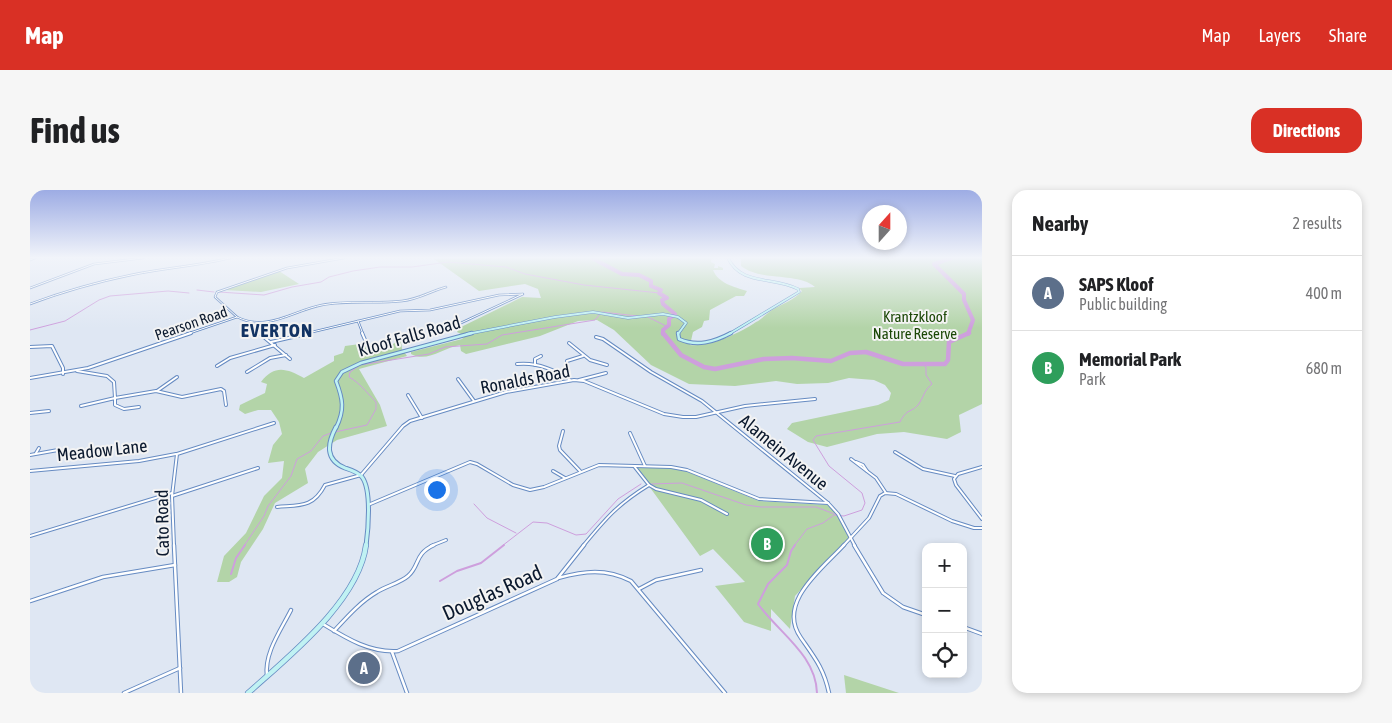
<!DOCTYPE html>
<meta charset="utf-8">
<style>
:root{--surface:#fff;--page:#f6f6f6;--text:#202124;--muted:#757577;--line:#e0e0e0;--accent:#d93025}
body{margin:0;font-family:"Asap Condensed",sans-serif;background:var(--page);color:var(--text)}
.controls{position:absolute;right:15px;bottom:15px;display:grid;overflow:hidden;border-radius:10px;box-shadow:0 2px 8px #0003}
.controls button{width:45px;height:45px;display:grid;place-items:center;padding:0;border:0;border-bottom:1px solid var(--line);background:var(--surface);color:var(--text);font:25px sans-serif}
.compass{position:absolute;left:832px;top:15px;width:45px;height:45px;border-radius:50%;background:var(--surface);box-shadow:0 2px 8px #0003;rotate:21deg}
.you{position:absolute;left:406px;top:299px;width:18px;height:18px;margin:-12px;border:4px solid #fff;border-radius:50%;background:#1a73e8;box-shadow:0 0 0 8px #1a73e833}
.badge{display:grid;place-items:center;width:32px;height:32px;border-radius:50%;background:var(--accent);color:#fff;font-size:16px;font-weight:700}
.pin{position:absolute;translate:-50% -50%;border:2px solid #fff;box-shadow:0 1px 5px #0006}
.list{margin:0;padding:0;list-style:none}
h2{display:flex;justify-content:space-between;align-items:center;height:65px;margin:0;padding:0 20px;font-size:21px}
h2 small{font-size:16px;font-weight:400;color:var(--muted)}
.list li{display:grid;grid-template-columns:32px 1fr auto;gap:15px;align-items:center;box-sizing:border-box;height:75px;padding:0 20px;border-top:1px solid var(--line)}
.list b{display:block;font-size:19px;white-space:nowrap}
.list p{margin:0;font-size:16px;white-space:nowrap;color:var(--muted)}
.list em{font-size:16px;font-style:normal;color:var(--muted)}
.icon{flex:none;width:28px;height:28px;fill:none;stroke:currentColor;stroke-width:2;stroke-linecap:round;stroke-linejoin:round}
.map{position:relative;flex:none;width:952px;height:503px;overflow:hidden;border-radius:15px}
header{display:flex;align-items:center;gap:30px;box-sizing:border-box;height:70px;padding:0 25px;background:var(--accent);color:#fff}
header strong{font-size:24px}
nav{display:flex;gap:28px;margin-inline-start:auto;font-size:18px}
.intro{display:flex;align-items:center;justify-content:space-between;box-sizing:border-box;height:120px;padding:0 30px}
h1{margin:0;font-size:35px}
.button{padding:12px 22px;border-radius:15px;background:var(--accent);color:#fff;font-size:18px;font-weight:700}
main{display:flex;gap:30px;padding:0 30px}
aside{flex:1;background:var(--surface);border-radius:15px;box-shadow:0 2px 8px #0003}
.map>svg:first-child{display:block}
</style>
<header>
<strong>Map</strong>
<nav><a>Map</a><a>Layers</a><a>Share</a></nav>
</header>
<div class="intro"><h1>Find us</h1><a class="button">Directions</a></div>
<main>
<div class="map">
<svg width="952" height="503" viewBox="0 0 952 503">
<rect width="100%" height="100%" fill="#dfe7f3"/>
<g fill="#b3d4a8">
<path d="M431,68h251l-1,4 4,2 -1,4h4v-2l5,2v2h-10c5,13 21,17 34,21l-3,5h-8l-26,14 -1,10 -5,1 -2,6 -9,5 -3,13c20,2 50,-12 66,-23 6,-3 10,-8 16,-12 10,-6 22,-10 30,-19l-3,-3 16,-1c-18,-15 -53,-5 -74,-21v-8h241v146l-23,11 2,17 -14,7 -43,-7 -27,2 -50,13 -19,-5 -21,-13 5,-6 86,-18 11,-5 2,-7 -6,-8 -11,-5 -25,-2 -21,5 -31,1 -21,-3 -41,5 -46,-2 -38,-19 -37,-35 -17,-10 -19,1 -38,15 -74,18 -5,-3 -1,-6c-17,3 -33,18 -49,9v-2l51,-13 3,-3 -8,-4 2,-4 63,-31 19,1 -3,-9 -13,-5 -46,7 -45,-32z"/>
<polygon points="249,81 269,94 231,102 194,100"/>
<path d="M384,142l-13,9 1,8 5,7 -48,13 21,36 7,21 -50,14 -19,12 -13,17 3,14 -33,20 -12,26 -22,33 -4,15 -8,5h-12l7,-26 22,-23 18,-37 18,-18 2,-17 -16,2 5,-18 9,-11 -3,-12 -8,-12h-13l-13,4 -6,-4 1,-5 25,-12 2,-9 -6,-2c14,-18 26,-13 43,-4l30,-17v-5l9,-3 2,-7 15,-2 24,4 9,-4 15,-11z"/>
<polygon points="605,277 648,278 729,311 799,315 803,317 819,348 765,406 760,439 741,419 741,441 714,432 685,396 715,392 683,359 670,366"/>
<polygon points="814,485 869,503 816,503"/>
</g>
<g fill="none" stroke-linecap="round" stroke-linejoin="round">
<g stroke="#ce9fdd" stroke-width="1">
<polyline points="167,100 184,102"/>
<polyline points="189,102 234,105 262,97 291,92 299,87 323,81 350,77 382,77 418,72 476,77 495,84 554,95 629,103"/>
<polyline points="572,122 607,126"/>
<polyline points="616,126 636,136"/>
<polyline points="0,140 35,131 69,110 80,106 138,101 159,103"/>
<path d="M305,242l32,-7 9,-16v-7c-9,-9 -16,-19 -27,-25l1,-5 10,-7 69,-11 16,-7 42,-3 15,-9 93,-15 5,-6"/>
<polyline points="621,294 652,293 716,315 731,317 786,317 807,325"/>
<polyline points="444,314 457,328 486,343"/>
<polyline points="214,356 234,326 238,316 261,286 267,269 281,261 293,246 301,243"/>
<polyline points="472,356 503,332 517,333 546,345 556,344 588,309 611,294"/>
<path d="M764,356l13,-17 16,-6 11,-8 10,1 18,-6 3,-7 -3,-10 -33,-27 -16,-26 3,-4 84,-14c7,-14 11,-9 18,-17 6,-8 6,-15 14,-21l-6,-9v-8l-5,-4"/>
</g>
<g stroke="#ce9fdd" stroke-width="2">
<path d="M765,355l-4,6 -4,14 -19,19 -10,20c21,29 58,51 59,89"/>
<polyline points="201,384 206,368 215,355"/>
<polyline points="410,391 427,381 451,373 474,355"/>
</g>
<g stroke="#ce9fdd" stroke-width="4">
<polyline points="562,68 592,84 609,85 621,91 621,96 631,100 629,103 637,108 632,110 633,114 645,124 639,129 639,135 633,140 633,144"/>
<polyline points="921,68 904,74 934,104 934,110 943,130 938,144"/>
</g>
<polyline stroke="#ce9fdd" stroke-width="4.5" points="633,143 651,165 674,177 685,179 734,169 762,168 801,171 820,163 836,162 873,174 915,174 918,170 919,152 939,143"/>
<g stroke="#668bc2" stroke-width="2.5">
<g id="minor-far2">
<polyline points="0,70 5,68"/>
<polyline points="0,98 64,74 113,68"/>
<path d="M0,114c32,-12 67,-22 101,-29 33,-7 66,-9 99,-17"/>
<polyline points="207,127 185,107 187,102 257,78 314,68"/>
<polyline points="328,131 333,144"/>
<polyline points="218,133 231,144"/>
<path d="M157,144l50,-17c30,15 55,-6 85,-12 26,-5 54,-1 80,-4 17,-2 29,-10 44,-14"/>
<polyline points="274,144 370,121 400,120 469,105 493,104 418,139"/>
</g>
</g>
<g stroke="#668bc2" stroke-width="4">
<g id="minor-far1">
<polyline points="229,143 260,169"/>
<polyline points="332,143 336,152"/>
<polyline points="566,147 573,149 621,182 672,211 798,313 808,324 825,356"/>
<polyline points="241,152 280,143"/>
<polyline points="539,153 560,170 577,175"/>
<polyline points="0,157 22,156 33,178 33,184"/>
<path d="M487,174c19,-2 37,5 53,16"/>
<polyline points="505,175 505,169 511,166"/>
<polyline points="187,176 200,168 245,155"/>
<polyline points="47,181 77,186 84,192 85,208 126,201 152,207 191,199 194,201 196,215"/>
<polyline points="217,182 240,168 256,165"/>
<polyline points="532,185 537,178 537,171 553,166"/>
<polyline points="0,188 58,178 161,143"/>
<polyline points="428,189 444,211"/>
<polyline points="549,190 576,183"/>
<polyline points="127,201 147,187"/>
<polyline points="378,205 392,228"/>
<polyline points="51,216 85,208 85,215 94,219 109,217"/>
<polyline points="0,223 19,221"/>
<polyline points="533,241 529,256 530,260 550,281"/>
<polyline points="600,243 615,276"/>
<polyline points="865,262 893,279 925,286"/>
<polyline points="6,263 9,258"/>
<polyline points="0,265 28,260"/>
<polyline points="821,269 846,288 856,303"/>
<polyline points="826,272 833,275 837,281"/>
<polyline points="952,277 928,284 924,289 926,295 952,329"/>
<polyline points="0,281 109,271 146,264"/>
<polyline points="523,281 535,288"/>
<polyline points="619,295 626,299 671,310 697,324"/>
<polyline points="142,306 228,278"/>
<polyline points="338,315 440,272 447,274 483,295 500,300 514,297 569,275 641,277 657,280 729,309 798,313"/>
<path d="M247,317c23,-2 36,1 48,-22l36,-10 42,-49 7,-5 96,-29 68,-12 10,1 80,33 19,3h13l49,-11 70,-7"/>
<polyline points="0,346 142,303"/>
<polyline points="144,356 142,306 147,264 244,233"/>
<polyline points="401,356 416,350"/>
<path d="M553,356c23,-28 35,-42 66,-61l-15,-19"/>
<polyline points="813,356 839,328 850,306 855,303 866,304 922,331 944,338 952,338"/>
</g>
</g>
<g stroke="#668bc2" stroke-width="4.5">
<g id="minor">
<polyline points="144,355 151,503"/>
<polyline points="824,355 853,403 873,417 896,425"/>
<path d="M528,388c26,-7 48,-10 73,3l94,112"/>
<polyline points="609,399 626,390 671,380"/>
<polyline points="0,411 73,387 145,375"/>
<path d="M293,434c23,14 47,29 75,27l159,-72 27,-34"/>
<polyline points="933,437 952,444"/>
<path d="M304,441c13,-14 26,-29 43,-39 9,-6 23,-9 31,-16 12,-10 6,-22 26,-31"/>
<polyline points="362,462 377,503"/>
<path d="M237,486c-3,-23 14,-46 24,-66"/>
<polyline points="94,503 150,478"/>
<path d="M799,503c-5,-24 -14,-35 -28,-55 -25,-35 21,-69 43,-93"/>
</g>
</g>
<g stroke="#668bc2" stroke-width="3">
<g id="secondary-far3">
<path d="M698,68c13,28 46,18 70,31l1,3 -70,42"/>
<polyline points="437,144 525,127 563,122 598,128 633,124 648,127 656,133 648,144"/>
</g>
</g>
<g stroke="#668bc2" stroke-width="4.5">
<g id="secondary-far2">
<path d="M648,143l1,6c18,8 35,3 52,-6"/>
<path d="M306,238c9,-18 7,-29 0,-47l6,-9 19,-9 111,-30"/>
</g>
</g>
<g stroke="#668bc2" stroke-width="5">
<path id="secondary-far1" d="M306,237c-9,17 -11,33 9,41 6,2 13,4 17,9 10,13 6,54 4,69"/>
</g>
<g stroke="#668bc2" stroke-width="6">
<path id="secondary" d="M218,503c40,-36 111,-92 118,-148"/>
</g>
<use href="#minor-far2" stroke="#fff" stroke-width="1"/>
<use href="#minor-far1" stroke="#fff" stroke-width="2"/>
<use href="#minor" stroke="#fff" stroke-width="2.5"/>
<use href="#secondary-far3" stroke="#c0f2f3" stroke-width="2"/>
<use href="#secondary-far2" stroke="#c0f2f3" stroke-width="2.5"/>
<use href="#secondary-far1" stroke="#c0f2f3" stroke-width="3"/>
<use href="#secondary" stroke="#c0f2f3" stroke-width="4.5"/>
</g>
<linearGradient id="sky" x2="0" y2="1"><stop stop-color="#9dace4"/><stop offset="0.49" stop-color="#f1f4fa"/><stop offset="1" stop-color="#f1f4fa" stop-opacity="0"/></linearGradient>
<rect width="952" height="138" fill="url(#sky)"/>
<g text-anchor="middle" dominant-baseline="central" stroke-width="4" stroke-linejoin="round" paint-order="stroke">
<g font-size="15" fill="#1b4706" stroke="#f3f3f3">
<text x="885" y="126">Krantzkloof<tspan x="885" dy="17">Nature Reserve</tspan></text>
</g>
<g font-size="15" fill="#0b192e" stroke="#f3f3f3">
<text transform="translate(161 133) rotate(-19)">Pearson Road</text>
</g>
<g font-size="18" fill="#0b192e" stroke="#f3f3f3">
<text transform="translate(379 146) rotate(-16)">Kloof Falls Road</text>
<text transform="translate(495 189) rotate(-11)">Ronalds Road</text>
<text transform="translate(72 260) rotate(-6)">Meadow Lane</text>
<text transform="translate(754 262) rotate(39)">Alamein Avenue</text>
<text transform="translate(132 333) rotate(-91)">Cato Road</text>
</g>
<g font-size="19" font-weight="bold" letter-spacing="1" fill="#123363" stroke="#f3f3f3">
<text x="247" y="140">EVERTON</text>
</g>
<g font-size="21" fill="#0b192e" stroke="#f3f3f3">
<text transform="translate(462 402) rotate(-24)">Douglas Road</text>
</g>
</g>
</svg>
<div class="controls">
<button>+</button>
<button>−</button>
<button><svg class="icon" aria-label="locate" viewBox="0 0 24 24"><circle cx="12" cy="12" r="6"/><path d="M12 2v4M12 18v4M2 12h4M18 12h4"/></svg></button>
</div>
<svg class="compass" viewBox="-18 -18 36 36"><path d="M0-13l5 13h-10z" fill="#e53935"/><path d="M0 13l5-13h-10z" fill="#757577"/></svg>
<div class="you"></div>
<div class="pin badge" style="left:334px;top:478px;background:#5c6f8a">A</div>
<div class="pin badge" style="left:737px;top:354px;background:#2e9e5b">B</div>
</div>
<aside>
<h2>Nearby<small>2 results</small></h2>
<ul class="list">
<li><span class="badge" style="background:#5c6f8a">A</span><div><b>SAPS Kloof</b><p>Public building</p></div><em>400 m</em></li>
<li><span class="badge" style="background:#2e9e5b">B</span><div><b>Memorial Park</b><p>Park</p></div><em>680 m</em></li>
</ul>
</aside>
</main>
